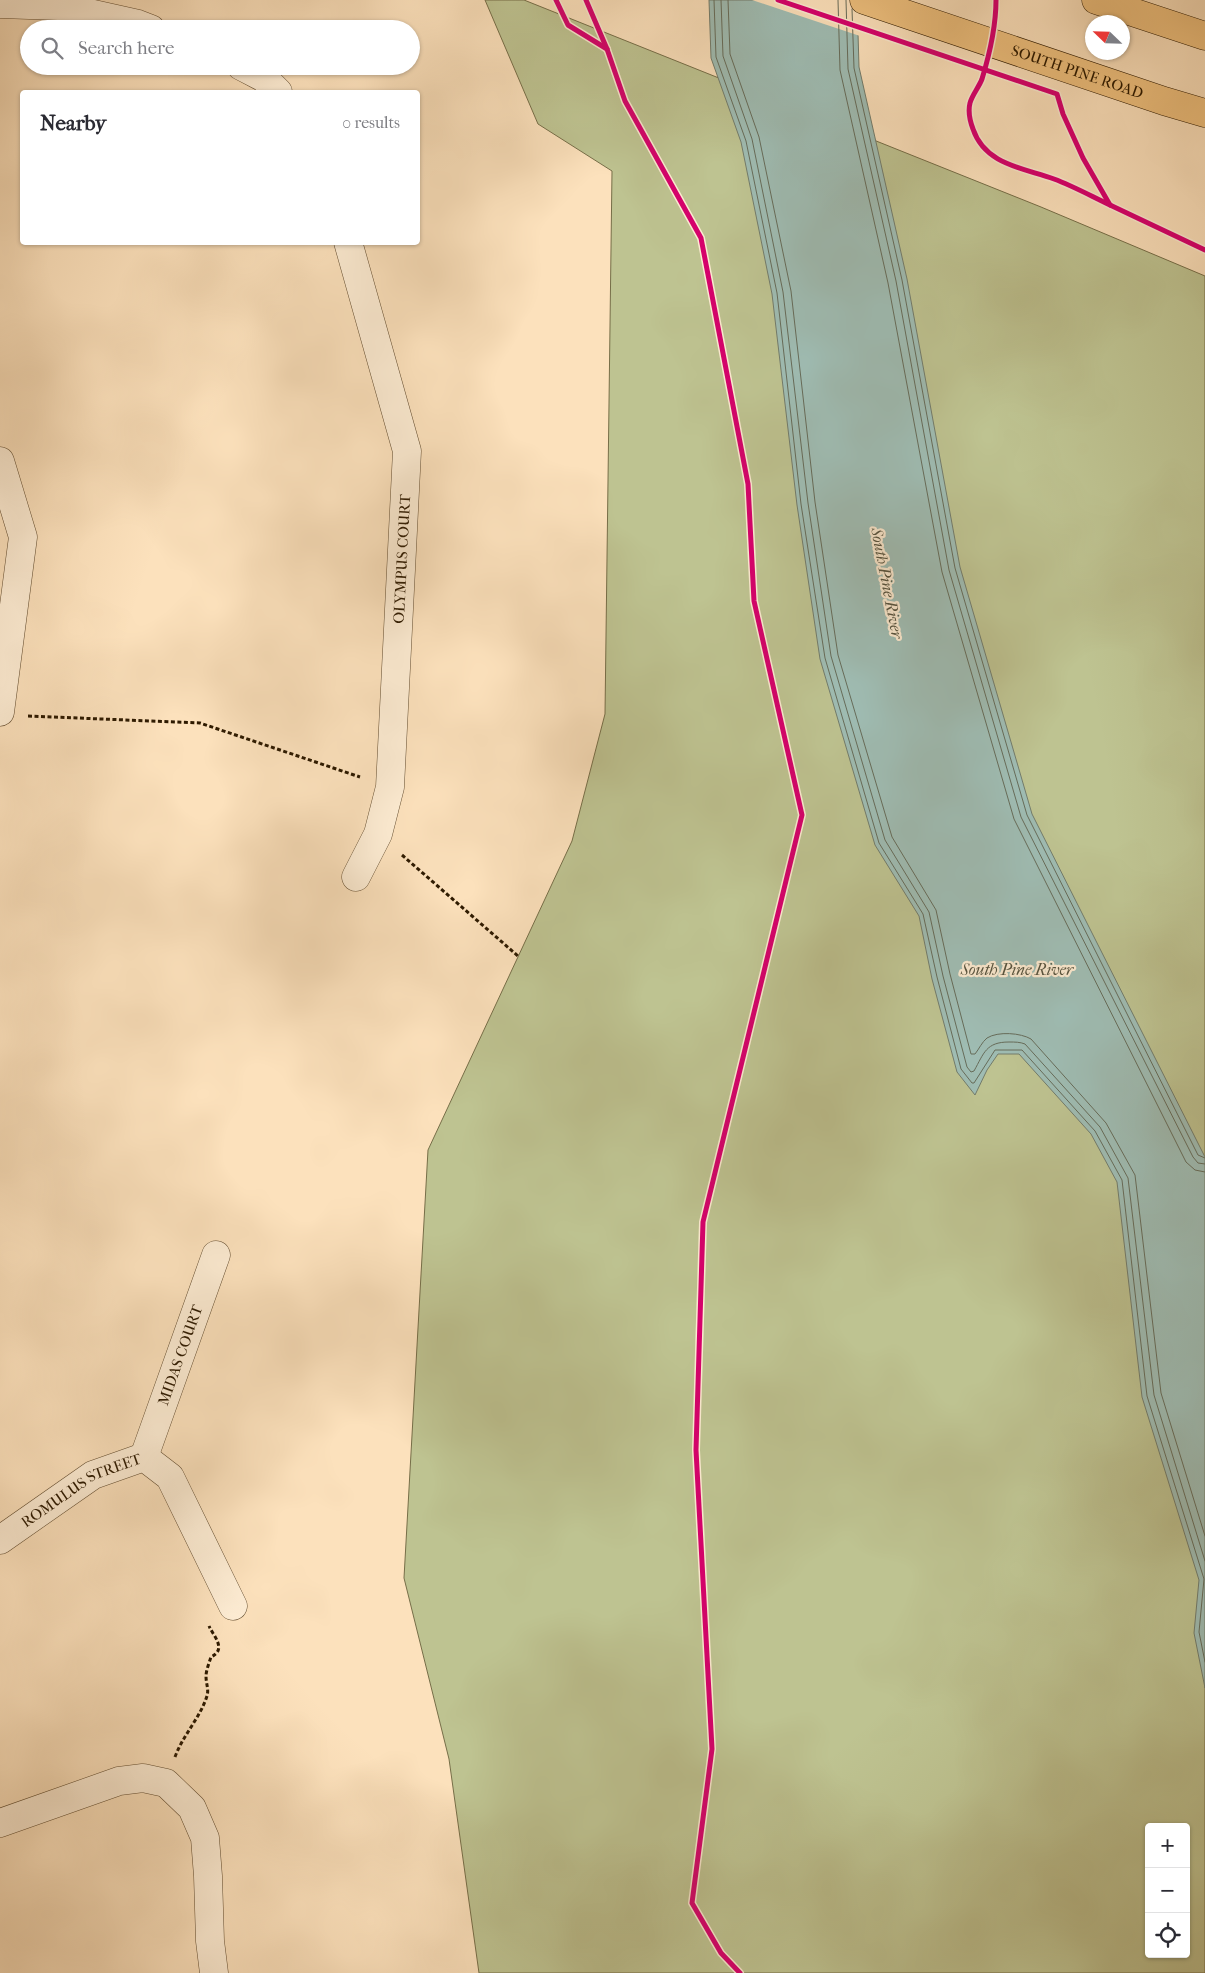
<!DOCTYPE html>
<meta charset="utf-8">
<style>
:root{--surface:#fff;--page:#f2f2f3;--text:#2b2b33;--muted:#7c7c81;--line:#e1e1e2}
body{margin:0;font-family:"IM FELL French Canon",serif;background:var(--page);color:var(--text)}
.controls{position:absolute;right:15px;bottom:15px;display:grid;overflow:hidden;border-radius:5px;box-shadow:0 1px 4px #0004}
.controls button{width:45px;height:45px;display:grid;place-items:center;padding:0;border:0;border-bottom:1px solid var(--line);background:var(--surface);color:var(--text);font:25px sans-serif}
.compass{position:absolute;left:1085px;top:15px;width:45px;height:45px;border-radius:50%;background:var(--surface);box-shadow:0 1px 4px #0004;rotate:293deg}
.list{margin:0;padding:0;list-style:none}
h2{display:flex;justify-content:space-between;align-items:center;height:65px;margin:0;padding:0 20px;font-size:21px}
h2 small{font-size:16px;font-weight:400;color:var(--muted)}
.icon{flex:none;width:28px;height:28px;fill:none;stroke:currentColor;stroke-width:2;stroke-linecap:round;stroke-linejoin:round}
.map{position:relative;flex:none;width:1205px;height:1973px;overflow:hidden}
.search{position:absolute;background:var(--surface);box-shadow:0 1px 4px #0004;left:20px;top:20px;width:400px;height:55px;display:flex;align-items:center;gap:12px;box-sizing:border-box;padding:0 18px;border-radius:28px;color:var(--muted);font-size:19px}
.panel{position:absolute;background:var(--surface);box-shadow:0 1px 4px #0004;left:20px;top:90px;width:400px;height:155px;border-radius:5px}
.map>svg:first-child{display:block}
</style>
<div class="map">
<svg width="1205" height="1973" viewBox="0 0 1205 1973">
<rect width="100%" height="100%" fill="#fce1bc"/>
<filter id="stains"><feTurbulence type="fractalNoise" baseFrequency=".004" numOctaves="4"/><feColorMatrix values="0 0 0 0 .2 0 0 0 0 .09 0 0 0 0 .02 0 0 0 .5 -.17"/></filter>
<radialGradient id="worn" r=".72"><stop offset=".6" stop-color="#630" stop-opacity="0"/><stop offset="1" stop-color="#630" stop-opacity=".3"/></radialGradient>
<path fill="#bec391" stroke="#766e48" fill-rule="evenodd" d="M485,0h39l517,207 164,69v1697h-726l-30,-214 -45,-181 24,-428 144,-309 33,-127 7,-543 -74,-47zM1149,1827h37v127h-37z"/>
<polygon fill="#9fbdb4" stroke="#727c6c" points="709,0 857,0 859,67 907,279 960,567 1032,814 1205,1157 1205,1688 1194,1633 1199,1580 1142,1397 1117,1182 1091,1134 1019,1054 998,1054 987,1070 975,1095 957,1072 932,979 919,916 875,845 820,659 797,505 772,294 741,142 711,58"/>
<polygon fill="#fce1bc" points="752,0 859,0 860,36"/>
<g fill="none" stroke-linecap="round" stroke-linejoin="round">
<g stroke="#666c5a" stroke-width="1">
<polyline points="714,0 716,57 746,141 777,293 801,504 825,658 879,843 923,914 937,977 961,1069 972,1083 974,1083 995,1050 1022,1050 1095,1131 1122,1180 1147,1396 1204,1579 1199,1632 1205,1662"/>
<path d="M721,0l2,56 29,83 31,153 25,211 23,153 54,184 44,72 14,64 24,91 4,5 3,-1c10,-18 12,-29 35,-29 6,0 11,0 16,2l75,83 28,51 26,217 51,166"/>
<path d="M728,0l2,54 29,83 32,154 24,211 23,153 54,182 44,73 14,64 21,80h4c4,-5 7,-12 12,-16 11,-7 34,-5 44,1l75,84 29,52 26,218 44,143"/>
<polyline points="838,0 840,70 888,283 942,572 1014,819 1186,1162 1195,1170 1205,1172"/>
<polyline points="846,0 848,69 896,281 949,570 1021,817 1193,1157 1198,1163 1205,1164"/>
<polyline points="852,9 854,68 902,280 955,568 1027,815 1198,1155 1205,1158"/>
</g>
<g stroke="#624c2f" stroke-width="29">
<g id="minor">
<polyline points="0,4 58,6 138,24 151,29"/>
<polyline points="241,66 264,78 278,92"/>
<polyline points="348,242 407,451 390,787 378,834 356,877"/>
<polyline points="0,461 23,537 0,712"/>
<path id="s1" d="M144,1457l72,-202"/>
<path id="s2" d="M0,1540l93,-65 51,-18 26,20 63,129"/>
<polyline points="0,1823 119,1781 143,1778 166,1783 192,1808 205,1838 208,1876 210,1941 214,1973"/>
</g>
</g>
<g stroke="#2e1a00" stroke-width="29">
<g id="trunk">
<path id="s3" d="M864,0l300,101 41,12"/>
<polyline points="1096,0 1205,36"/>
</g>
</g>
<g stroke="#2e1a00" stroke-width="3" stroke-dasharray="4 2.5" stroke-linecap="butt">
<polyline points="28,716 200,723 360,777"/>
<polyline points="402,855 518,956"/>
<path d="M175,1757c8,-22 25,-39 32,-61 2,-7 -1,-12 -1,-20 0,-5 3,-13 5,-19 16,-8 3,-20 -2,-31"/>
</g>
<use href="#minor" stroke="#fdecd3" stroke-width="28"/>
<use href="#trunk" stroke="#eec07e" stroke-width="28"/>
<g stroke="#fdecd3" stroke-width="8">
<g id="cycleway">
<polyline points="556,0 568,25 607,49"/>
<polyline points="586,0 607,49 625,101 701,238 748,484 754,601 802,815 703,1222 696,1450 712,1749 692,1903 721,1953 740,1973"/>
<polyline points="778,0 1057,94 1063,114 1083,158 1110,205 1205,250"/>
<path d="M996,0c0,24 -7,56 -14,79 -3,8 -10,16 -12,24 -2,8 0,18 3,26 12,36 51,39 81,50 19,7 37,17 56,26"/>
</g>
</g>
<use href="#cycleway" stroke="#d6006c" stroke-width="5"/>
</g>
<g text-anchor="middle" dominant-baseline="central" stroke-width="4.5" stroke-linejoin="round" paint-order="stroke">
<g font-size="15" fill="#2e1a00" stroke="#fdecd3">
<text stroke="none"><textPath href="#s3" startOffset="225">SOUTH PINE ROAD</textPath></text>
<text transform="translate(402 559) rotate(-87)">OLYMPUS COURT</text>
<text stroke="none"><textPath href="#s1" startOffset="108">MIDAS COURT</textPath></text>
<text stroke="none"><textPath href="#s2" startOffset="96">ROMULUS STREET</textPath></text>
</g>
<g font-size="16" font-style="italic" fill="#56533f" stroke="#fdecd3">
<text transform="translate(887 583) rotate(79)">South Pine River</text>
<text x="1017" y="969">South Pine River</text>
</g>
</g>
<rect width="100%" height="100%" filter="url(#stains)"/>
<rect width="100%" height="100%" fill="url(#worn)"/>
</svg>
<div class="controls">
<button>+</button>
<button>−</button>
<button><svg class="icon" aria-label="locate" viewBox="0 0 24 24"><circle cx="12" cy="12" r="6"/><path d="M12 2v4M12 18v4M2 12h4M18 12h4"/></svg></button>
</div>
<svg class="compass" viewBox="-18 -18 36 36"><path d="M0-13l5 13h-10z" fill="#e53935"/><path d="M0 13l5-13h-10z" fill="#7c7c81"/></svg>
<div class="search"><svg class="icon" aria-label="search" viewBox="0 0 24 24"><circle cx="10" cy="10" r="6"/><path d="M15 15l6 6"/></svg>Search here</div>
<section class="panel">
<h2>Nearby<small>0 results</small></h2>
<ul class="list">
</ul>
</section>
</div>
